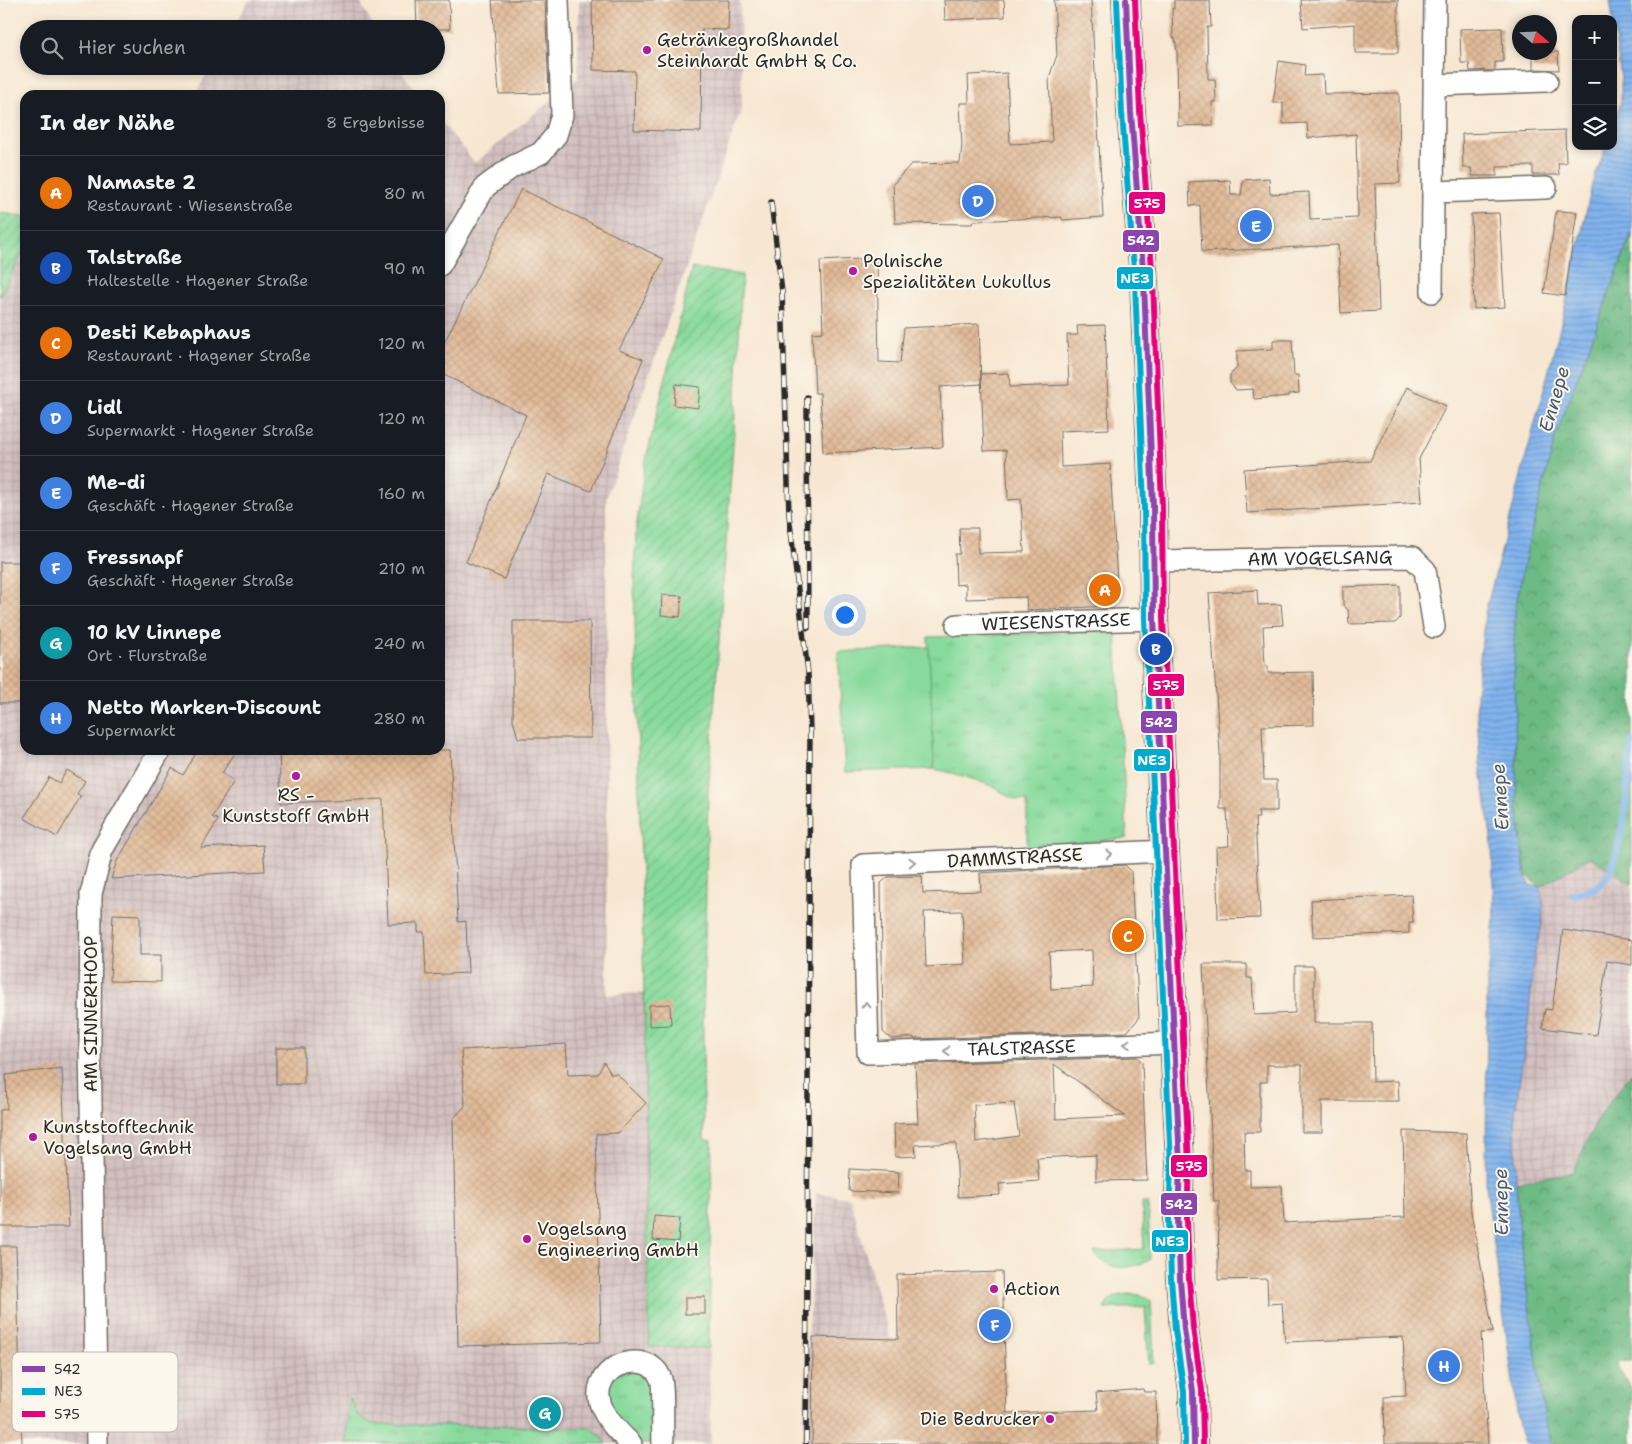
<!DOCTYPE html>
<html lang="de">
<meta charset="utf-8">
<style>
:root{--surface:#171b24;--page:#20242c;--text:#f1f3f6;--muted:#9ea1a6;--line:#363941;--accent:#2563eb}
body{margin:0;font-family:"Shantell Sans",sans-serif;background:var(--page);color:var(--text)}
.controls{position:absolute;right:15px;top:15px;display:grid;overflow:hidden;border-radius:10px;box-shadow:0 2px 8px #0003}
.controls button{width:45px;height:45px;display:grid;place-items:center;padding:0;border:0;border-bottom:1px solid var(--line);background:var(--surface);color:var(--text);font:25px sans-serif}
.compass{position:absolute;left:1512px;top:15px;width:45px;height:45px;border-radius:50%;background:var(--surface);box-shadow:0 2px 8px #0003;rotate:109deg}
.you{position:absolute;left:844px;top:614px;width:18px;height:18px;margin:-12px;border:4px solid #fff;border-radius:50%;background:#1a73e8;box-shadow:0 0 0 8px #1a73e833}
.badge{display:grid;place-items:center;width:32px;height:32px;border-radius:50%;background:var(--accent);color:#fff;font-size:16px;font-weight:700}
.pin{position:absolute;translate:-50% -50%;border:2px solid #fff;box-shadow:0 1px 5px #0006}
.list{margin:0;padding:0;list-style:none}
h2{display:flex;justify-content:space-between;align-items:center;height:65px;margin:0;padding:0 20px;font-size:21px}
h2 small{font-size:16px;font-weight:400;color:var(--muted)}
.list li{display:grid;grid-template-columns:32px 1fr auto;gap:15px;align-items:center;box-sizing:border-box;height:75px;padding:0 20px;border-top:1px solid var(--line)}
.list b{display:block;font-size:19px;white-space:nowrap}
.list p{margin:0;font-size:16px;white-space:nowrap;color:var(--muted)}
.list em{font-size:16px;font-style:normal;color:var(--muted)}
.icon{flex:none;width:28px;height:28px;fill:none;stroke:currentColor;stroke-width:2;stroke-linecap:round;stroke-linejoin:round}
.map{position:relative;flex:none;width:1632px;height:1444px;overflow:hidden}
.search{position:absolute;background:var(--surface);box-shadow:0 2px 8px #0003;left:20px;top:20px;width:425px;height:55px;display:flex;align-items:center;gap:12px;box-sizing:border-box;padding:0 18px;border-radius:28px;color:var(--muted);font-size:19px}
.panel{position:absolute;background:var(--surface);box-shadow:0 2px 8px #0003;left:20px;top:90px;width:425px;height:665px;border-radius:15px}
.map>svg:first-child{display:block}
</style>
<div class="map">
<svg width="1632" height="1444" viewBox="0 0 1632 1444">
<defs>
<pattern id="industrial-grid" width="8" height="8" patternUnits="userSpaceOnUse" patternTransform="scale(1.25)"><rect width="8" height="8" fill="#d2bfc0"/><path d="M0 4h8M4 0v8" fill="none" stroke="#b4a4a5"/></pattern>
<pattern id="grass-tufts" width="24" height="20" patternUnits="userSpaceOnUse" patternTransform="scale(1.25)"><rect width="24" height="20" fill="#87da9c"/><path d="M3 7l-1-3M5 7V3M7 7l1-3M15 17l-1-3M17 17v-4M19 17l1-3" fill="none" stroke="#75bb87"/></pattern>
<pattern id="forest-crowns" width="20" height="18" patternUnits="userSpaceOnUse" patternTransform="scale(1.25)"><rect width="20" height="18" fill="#6dba84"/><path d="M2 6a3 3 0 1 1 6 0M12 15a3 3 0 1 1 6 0" fill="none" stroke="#5a976c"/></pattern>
<pattern id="garden-furrows" width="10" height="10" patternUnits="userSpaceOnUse" patternTransform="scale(1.25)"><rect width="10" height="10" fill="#87da9c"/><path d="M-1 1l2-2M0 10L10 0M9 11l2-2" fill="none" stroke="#75bb87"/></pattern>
<pattern id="water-rules" width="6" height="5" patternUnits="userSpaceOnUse" patternTransform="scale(1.25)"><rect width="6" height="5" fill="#81b3ed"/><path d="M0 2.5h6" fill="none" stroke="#6a92c0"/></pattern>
<pattern id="building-cross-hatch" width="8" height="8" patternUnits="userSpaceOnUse" patternTransform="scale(1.25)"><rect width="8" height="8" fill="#e1ba98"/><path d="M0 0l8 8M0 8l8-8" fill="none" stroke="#c1a083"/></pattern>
</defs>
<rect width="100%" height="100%" fill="#fbf7ec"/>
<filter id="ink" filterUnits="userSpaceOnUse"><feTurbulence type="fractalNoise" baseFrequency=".02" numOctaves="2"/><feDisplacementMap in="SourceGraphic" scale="10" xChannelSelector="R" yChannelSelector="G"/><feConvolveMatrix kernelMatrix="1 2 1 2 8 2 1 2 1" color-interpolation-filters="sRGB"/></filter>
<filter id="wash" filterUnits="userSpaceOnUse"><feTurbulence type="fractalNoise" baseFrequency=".0096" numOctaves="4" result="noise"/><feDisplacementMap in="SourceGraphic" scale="20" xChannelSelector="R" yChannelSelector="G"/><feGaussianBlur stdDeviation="1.12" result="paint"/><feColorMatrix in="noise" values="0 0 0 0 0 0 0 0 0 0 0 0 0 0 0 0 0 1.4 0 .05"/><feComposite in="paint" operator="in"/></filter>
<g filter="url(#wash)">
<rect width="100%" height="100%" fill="#f7e7d2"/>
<g fill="url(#industrial-grid)">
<polygon points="249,0 359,0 375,29 233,29"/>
<polygon points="579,0 740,0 742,107 606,499 607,995 644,993 649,1347 709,1348 711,1444 0,1444 0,414 3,409 0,407 0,297 25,247 25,750 440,750 440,120 475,163 578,78"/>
<polygon points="211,66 397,66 420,95 195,95"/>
<polygon points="1590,857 1632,884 1632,1072 1598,1118 1573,1172 1516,1182 1515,1112 1528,1024 1534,956 1542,925 1543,901 1540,887"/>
<polygon points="816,1193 850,1198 890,1339 888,1444 803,1444"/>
</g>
<g fill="url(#grass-tufts)" stroke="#598264">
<path d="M1116,631l11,207 -100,10v-47c-19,0 -20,-8 -36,-15 -18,-8 -38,-13 -57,-17l-6,-132z"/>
<path d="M1142,1203h6l2,57c-20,10 -43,12 -56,-8l50,-3z"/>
<path d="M1128,1294l13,1 10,6 3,62 -5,1 -4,-57 -41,2c5,-11 13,-14 24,-15z"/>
<polygon points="652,1370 661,1444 632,1444 602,1401 609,1374"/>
<polygon points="349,1398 358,1416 373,1424 593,1428 607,1444 346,1443"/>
</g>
<g fill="url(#forest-crowns)" stroke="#4c7258">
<polygon points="1632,232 1632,884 1590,857 1540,887 1526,875 1517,805 1514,670 1515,610 1527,550 1555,438"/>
<polygon points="1632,1072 1632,1361 1615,1362 1632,1391 1632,1444 1552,1444 1545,1420 1521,1247 1516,1182 1573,1172 1598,1118"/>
</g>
<g fill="url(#garden-furrows)" stroke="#598264">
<polygon points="0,213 25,216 25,247 0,297"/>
<polygon points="692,268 742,275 734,432 708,795 703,1029 704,1140 712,1141 709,1348 649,1347 644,993 634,584 636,529 645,463"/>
</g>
<polygon fill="#87da9c" stroke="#598264" points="929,647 934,769 845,772 838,652"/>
<polygon fill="url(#water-rules)" stroke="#566f8c" points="1610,0 1632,0 1632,232 1555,438 1527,550 1515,610 1514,670 1517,805 1525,875 1531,885 1540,887 1543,901 1542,925 1534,956 1528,1024 1515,1112 1516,1182 1521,1247 1545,1420 1552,1444 1524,1444 1519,1427 1486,1186 1487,987 1494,920 1492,843 1480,764 1476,695 1485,613 1563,316 1592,185 1606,146 1613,146 1613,124 1621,102 1621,79"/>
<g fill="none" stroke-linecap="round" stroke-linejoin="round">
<path stroke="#81b3ed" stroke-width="7" d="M1572,894c13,-2 25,-4 34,-16 18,-23 22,-104 26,-136"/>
</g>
<g id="blocks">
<g fill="url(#building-cross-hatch)" fill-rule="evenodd">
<polygon points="416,0 449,0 450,29 417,29"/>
<polygon points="492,0 545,0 549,93 499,94"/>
<polygon points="592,0 729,0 728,30 702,29 701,132 634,130 635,71 593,70"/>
<polygon points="944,0 1004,0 1005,17 945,20"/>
<polygon points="1054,0 1091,0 1103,217 1062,220 1062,217 973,221 972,224 895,223 893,184 911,164 960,163 962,145 960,103 969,103 968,75 1007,73 1010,144 1052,142 1049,78 1057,55"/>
<polygon points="1174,0 1210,0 1211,27 1207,27 1208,79 1215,79 1216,102 1212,102 1213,125 1178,126 1177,52 1175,38 1173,38 1172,8 1174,9"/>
<polygon points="1301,0 1398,0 1398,53 1355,53 1355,24 1303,28"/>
<polygon points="1502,28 1503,62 1495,62 1495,70 1470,71 1469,63 1461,63 1460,29"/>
<polygon points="1533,52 1558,52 1559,70 1533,69"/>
<polygon points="1279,61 1305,65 1304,76 1323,75 1324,94 1399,93 1400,183 1375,184 1379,311 1341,313 1338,245 1202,252 1200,205 1190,206 1189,182 1230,180 1231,195 1241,195 1243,180 1269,178 1270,194 1309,192 1310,220 1358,218 1356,134 1308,138 1307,123 1283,124 1283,103 1273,103"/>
<polygon points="1565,130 1566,163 1558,163 1559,175 1533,175 1533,166 1497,167 1497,176 1472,176 1471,168 1463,168 1462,134"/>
<polygon points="521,189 664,259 619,350 643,359 591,491 548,474 504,579 466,562 526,415 440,373 440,351"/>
<polygon points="1556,211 1577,212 1565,296 1544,293"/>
<polygon points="1499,213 1505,307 1474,309 1471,214"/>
<polygon points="877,258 879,362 900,363 904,328 979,324 981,384 940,387 943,447 823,453 820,393 815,393 812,333 823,332 820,261"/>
<polygon points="1105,325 1109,429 1060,431 1061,467 1110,464 1118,599 1111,606 1027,610 1026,597 966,599 966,584 956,585 955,554 960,554 959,528 978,528 978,553 1024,552 1021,499 1008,500 1006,450 984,451 981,374 1009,373 1010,387 1069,385 1067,335 1078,335 1077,326"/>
<polygon points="1273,340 1292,340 1294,375 1298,375 1299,393 1289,394 1289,396 1254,399 1253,389 1236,390 1230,383 1230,375 1237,368 1237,351 1273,349"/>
<polygon points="676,384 700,387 698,408 674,405"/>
<polygon points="1407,387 1446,406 1419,459 1422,502 1247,513 1244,469 1370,461"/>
<rect x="0" y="562" width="25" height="141"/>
<polygon points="1400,585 1400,618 1395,623 1349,624 1348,610 1343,605 1343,587"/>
<polygon points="1257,590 1258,605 1281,604 1283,625 1263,626 1265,666 1268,666 1268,673 1313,672 1314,725 1262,726 1264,780 1277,780 1277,811 1258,811 1259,818 1255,818 1260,918 1218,919 1216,847 1229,846 1227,809 1220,809 1220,753 1209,593"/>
<polygon points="662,595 682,596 680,617 661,615"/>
<polygon points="513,621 590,621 591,738 518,738 513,720"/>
<polygon points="198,750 237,750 222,773 234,781 212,817 218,820 201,848 263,845 265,871 111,879 116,863 172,768 183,775"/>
<polygon points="279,750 450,750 458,922 466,921 468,973 426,975 424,932 418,932 418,923 388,924 383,799 281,803"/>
<polygon points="67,770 85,781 77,794 81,796 57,837 24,818 49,777 59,783"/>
<path d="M1125,865l6,6 8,147 -12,14 -213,7v-2l-23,2 -8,-7 -2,-149 7,-6 34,-1 1,17 58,-2 -1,-18zM962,911l3,53 -39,3 -2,-55zM1092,950l1,37 -42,2 -2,-37z"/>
<polygon points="1411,895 1413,922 1409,922 1409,933 1313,937 1311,900"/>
<polygon points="113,914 140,915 140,955 161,955 161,982 110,981"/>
<polygon points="1563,930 1632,940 1632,965 1607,961 1596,1035 1542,1028 1545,1009 1552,1010"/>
<polygon points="1203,964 1247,964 1247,978 1252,978 1254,1015 1295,1013 1295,966 1314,966 1314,1023 1372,1023 1373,1082 1398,1081 1399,1101 1322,1101 1322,1132 1302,1132 1302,1065 1267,1065 1267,1082 1260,1082 1260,1132 1244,1132 1245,1170 1250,1170 1250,1187 1282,1186 1284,1223 1405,1217 1403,1131 1466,1133 1471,1212 1493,1332 1481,1333 1488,1444 1385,1444 1384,1397 1406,1396 1403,1337 1285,1342 1282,1303 1268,1304 1267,1279 1218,1280 1219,1201 1214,1201"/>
<polygon points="670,1004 671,1025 649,1026 649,1005"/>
<polygon points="566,1044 568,1075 598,1074 604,1062 611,1074 617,1074 646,1103 618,1133 596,1134 601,1342 458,1346 453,1119 465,1106 461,1050"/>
<rect x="276" y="1048" width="28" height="36"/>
<path d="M1137,1057l5,5 5,118 -51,1v-26l-59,3 2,23 -40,3 1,11 -42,2 -2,-54 -41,2 1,11 -21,1 -1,-33 24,-1 -3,-59zM1054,1064l71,52 -69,3zM1014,1103l5,33 -43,6 -2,-37z"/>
<polygon points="62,1068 69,1227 0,1227 0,1110 7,1109 6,1075"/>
<polygon points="850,1169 899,1172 898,1193 849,1191"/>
<polygon points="654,1216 680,1218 678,1242 653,1240"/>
<polygon points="0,1246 16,1246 22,1444 0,1444"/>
<polygon points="1002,1272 1007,1413 1098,1410 1096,1393 1143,1389 1144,1392 1156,1392 1157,1444 812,1444 813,1337 898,1339 897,1275"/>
<rect x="685" y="1297" width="20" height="17"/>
</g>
</g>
</g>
<g filter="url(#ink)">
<use href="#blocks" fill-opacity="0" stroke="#726d65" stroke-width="1"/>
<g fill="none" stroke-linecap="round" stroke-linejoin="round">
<g stroke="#726d65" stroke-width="24">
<g id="minor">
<polyline points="1435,85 1547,81"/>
<polyline points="1433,192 1546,188"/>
<polyline points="440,265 485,187 512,167 541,153 556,135 562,115 558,0"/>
<polyline points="1432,292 1435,0"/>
<path id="s1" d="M1154,561l258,-4 13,13 9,57"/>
<path id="s2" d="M957,625l197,-6"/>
<path id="s3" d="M1166,851l-303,14 5,188 308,-10"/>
<polyline points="97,1444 90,1045 91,894 102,850 160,750"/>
<path d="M631,1444c-10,-10 -21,-20 -27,-32 -24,-43 43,-69 57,-33 3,7 1,53 2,65"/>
</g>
</g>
<g stroke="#726d65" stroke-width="30">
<polyline id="primary" points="1126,0 1131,112 1144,282 1153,506 1154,619 1180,1164 1178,1219 1180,1279 1184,1329 1193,1391 1194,1444"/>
</g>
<use href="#minor" stroke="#fff" stroke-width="21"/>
<use href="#primary" stroke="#fff" stroke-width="28"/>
<g stroke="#2b2b2b" stroke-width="5.5">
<g id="rail">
<polyline points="771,202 782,292 789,515 808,673 810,732 806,1444"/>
<polyline points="807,397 808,628"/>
</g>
</g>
<use href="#rail" stroke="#fbf7ec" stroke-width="4" stroke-dasharray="11" stroke-linecap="butt"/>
<g stroke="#fbf7ec" stroke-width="10">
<polyline id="bus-1" points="1126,0 1131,112 1144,282 1153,506 1154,619 1180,1164 1178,1219 1180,1279 1184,1329 1193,1391 1194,1444"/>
</g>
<g stroke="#fbf7ec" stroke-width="10">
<polyline id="bus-2" points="1117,0 1122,113 1135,283 1144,506 1145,619 1171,1164 1169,1219 1171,1279 1175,1330 1184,1392 1185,1444"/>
</g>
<g stroke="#fbf7ec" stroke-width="10">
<polyline id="bus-3" points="1135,0 1140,111 1153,282 1162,506 1163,619 1189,1164 1187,1219 1189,1279 1193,1328 1202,1390 1203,1444"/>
</g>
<use href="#bus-1" stroke="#8e44ad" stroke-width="6"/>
<use href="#bus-2" stroke="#00a9ce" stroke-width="6"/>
<use href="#bus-3" stroke="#e5007d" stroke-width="6"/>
</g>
<defs><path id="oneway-chevron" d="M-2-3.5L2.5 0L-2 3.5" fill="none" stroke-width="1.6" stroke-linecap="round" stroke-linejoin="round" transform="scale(1.25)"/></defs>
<g stroke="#a0a0a0">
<use href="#oneway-chevron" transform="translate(1109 854) rotate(-2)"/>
<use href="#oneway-chevron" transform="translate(912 862) rotate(-3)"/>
<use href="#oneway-chevron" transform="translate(866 1005) rotate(-91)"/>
<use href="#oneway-chevron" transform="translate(1127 1044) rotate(178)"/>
<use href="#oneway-chevron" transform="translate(947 1051) rotate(178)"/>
</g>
</g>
<g fill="#b5179e" stroke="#fbf7ec" stroke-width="2">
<circle cx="647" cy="50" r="5"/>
<circle cx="853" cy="271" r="5"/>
<circle cx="296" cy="776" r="5"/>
<circle cx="33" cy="1137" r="5"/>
<circle cx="527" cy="1239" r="5"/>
<circle cx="994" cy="1289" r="5"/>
<circle cx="1050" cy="1419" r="5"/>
</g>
<g text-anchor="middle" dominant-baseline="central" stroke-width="4" stroke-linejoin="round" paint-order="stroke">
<g font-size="18" fill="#2b2b2b" stroke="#fbf7ec" text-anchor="start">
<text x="657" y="40">Getränkegroßhandel<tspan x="657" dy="21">Steinhardt GmbH &amp; Co.</tspan></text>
<text x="863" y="261">Polnische<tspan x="863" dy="21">Spezialitäten Lukullus</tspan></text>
<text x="296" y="795" text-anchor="middle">RS -<tspan x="296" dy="21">Kunststoff GmbH</tspan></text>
<text x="43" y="1127">Kunststofftechnik<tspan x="43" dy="21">Vogelsang GmbH</tspan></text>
<text x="537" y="1229">Vogelsang<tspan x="537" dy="21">Engineering GmbH</tspan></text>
<text x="1004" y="1289">Action</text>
<text x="1040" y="1419" text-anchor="end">Die Bedrucker</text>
</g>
<g font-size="18" fill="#2b2b2b" stroke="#fbf7ec">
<text stroke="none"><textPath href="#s1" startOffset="166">AM VOGELSANG</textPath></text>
<text stroke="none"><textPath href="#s2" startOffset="99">WIESENSTRASSE</textPath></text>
<text transform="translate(1015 858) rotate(-3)">DAMMSTRASSE</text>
<text transform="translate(91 1014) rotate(-90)">AM SINNERHOOP</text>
<text stroke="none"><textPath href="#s3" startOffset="645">TALSTRASSE</textPath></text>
</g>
<g font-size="19" font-style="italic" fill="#495b6f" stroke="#fbf7ec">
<text transform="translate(1554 399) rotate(-74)">Ennepe</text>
<text transform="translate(1500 797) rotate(-94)">Ennepe</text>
<text transform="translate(1501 1202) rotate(-91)">Ennepe</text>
</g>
</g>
<rect x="12" y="1352" width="166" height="80" rx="8" fill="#fbf7ec" stroke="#bdbab2" stroke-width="1"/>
<rect x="22" y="1366" width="23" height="6" fill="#8e44ad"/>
<rect x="22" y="1388" width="23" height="7" fill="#00a9ce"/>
<rect x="22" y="1411" width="23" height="6" fill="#e5007d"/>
<g font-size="14" fill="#2b2b2b">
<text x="54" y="1374">542</text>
<text x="54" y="1396">NE3</text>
<text x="54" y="1419">575</text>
</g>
<g stroke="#fbf7ec" stroke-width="2">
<rect x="1128" y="191" width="38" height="24" rx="5" fill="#e5007d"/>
<rect x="1122" y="229" width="38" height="24" rx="5" fill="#8e44ad"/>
<rect x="1116" y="266" width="38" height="24" rx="5" fill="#00a9ce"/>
<rect x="1147" y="673" width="38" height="24" rx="5" fill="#e5007d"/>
<rect x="1140" y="710" width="38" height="24" rx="5" fill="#8e44ad"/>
<rect x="1133" y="748" width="38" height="24" rx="5" fill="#00a9ce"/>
<rect x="1170" y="1154" width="38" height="24" rx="5" fill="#e5007d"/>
<rect x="1160" y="1192" width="38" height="24" rx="5" fill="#8e44ad"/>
<rect x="1151" y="1229" width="38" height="24" rx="5" fill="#00a9ce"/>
</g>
<g font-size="14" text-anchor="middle" font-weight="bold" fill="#fff">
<text x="1147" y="208">575</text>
<text x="1141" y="245">542</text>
<text x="1135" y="283">NE3</text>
<text x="1166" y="690">575</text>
<text x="1159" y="727">542</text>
<text x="1152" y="765">NE3</text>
<text x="1189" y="1171">575</text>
<text x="1179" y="1209">542</text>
<text x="1170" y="1246">NE3</text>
</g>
</svg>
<div class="controls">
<button>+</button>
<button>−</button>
<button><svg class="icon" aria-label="layers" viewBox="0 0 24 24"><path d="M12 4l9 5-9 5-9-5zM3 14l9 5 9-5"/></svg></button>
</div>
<svg class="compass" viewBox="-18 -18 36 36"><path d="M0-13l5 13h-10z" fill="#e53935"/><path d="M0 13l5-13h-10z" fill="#9ea1a6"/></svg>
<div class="you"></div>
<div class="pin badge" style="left:1105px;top:590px;background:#e8710a">A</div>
<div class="pin badge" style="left:1156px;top:649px;background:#1a4fb4">B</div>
<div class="pin badge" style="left:1128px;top:936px;background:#e8710a">C</div>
<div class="pin badge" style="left:978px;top:201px;background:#3f7fe0">D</div>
<div class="pin badge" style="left:1256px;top:226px;background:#3f7fe0">E</div>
<div class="pin badge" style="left:995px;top:1325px;background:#3f7fe0">F</div>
<div class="pin badge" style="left:545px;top:1413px;background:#0f9aa8">G</div>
<div class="pin badge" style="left:1444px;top:1366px;background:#3f7fe0">H</div>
<div class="search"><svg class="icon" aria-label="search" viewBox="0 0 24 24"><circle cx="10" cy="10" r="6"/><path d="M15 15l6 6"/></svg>Hier suchen</div>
<section class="panel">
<h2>In der Nähe<small>8 Ergebnisse</small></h2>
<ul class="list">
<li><span class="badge" style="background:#e8710a">A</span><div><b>Namaste 2</b><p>Restaurant · Wiesenstraße</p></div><em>80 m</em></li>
<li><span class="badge" style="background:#1a4fb4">B</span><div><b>Talstraße</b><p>Haltestelle · Hagener Straße</p></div><em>90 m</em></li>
<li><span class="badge" style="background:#e8710a">C</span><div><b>Desti Kebaphaus</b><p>Restaurant · Hagener Straße</p></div><em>120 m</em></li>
<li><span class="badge" style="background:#3f7fe0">D</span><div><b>Lidl</b><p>Supermarkt · Hagener Straße</p></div><em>120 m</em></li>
<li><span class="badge" style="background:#3f7fe0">E</span><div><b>Me-di</b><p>Geschäft · Hagener Straße</p></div><em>160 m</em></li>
<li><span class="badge" style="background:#3f7fe0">F</span><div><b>Fressnapf</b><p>Geschäft · Hagener Straße</p></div><em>210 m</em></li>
<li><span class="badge" style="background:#0f9aa8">G</span><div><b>10 kV Linnepe</b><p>Ort · Flurstraße</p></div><em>240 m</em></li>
<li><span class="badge" style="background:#3f7fe0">H</span><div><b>Netto Marken-Discount</b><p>Supermarkt</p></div><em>280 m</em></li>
</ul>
</section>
</div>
